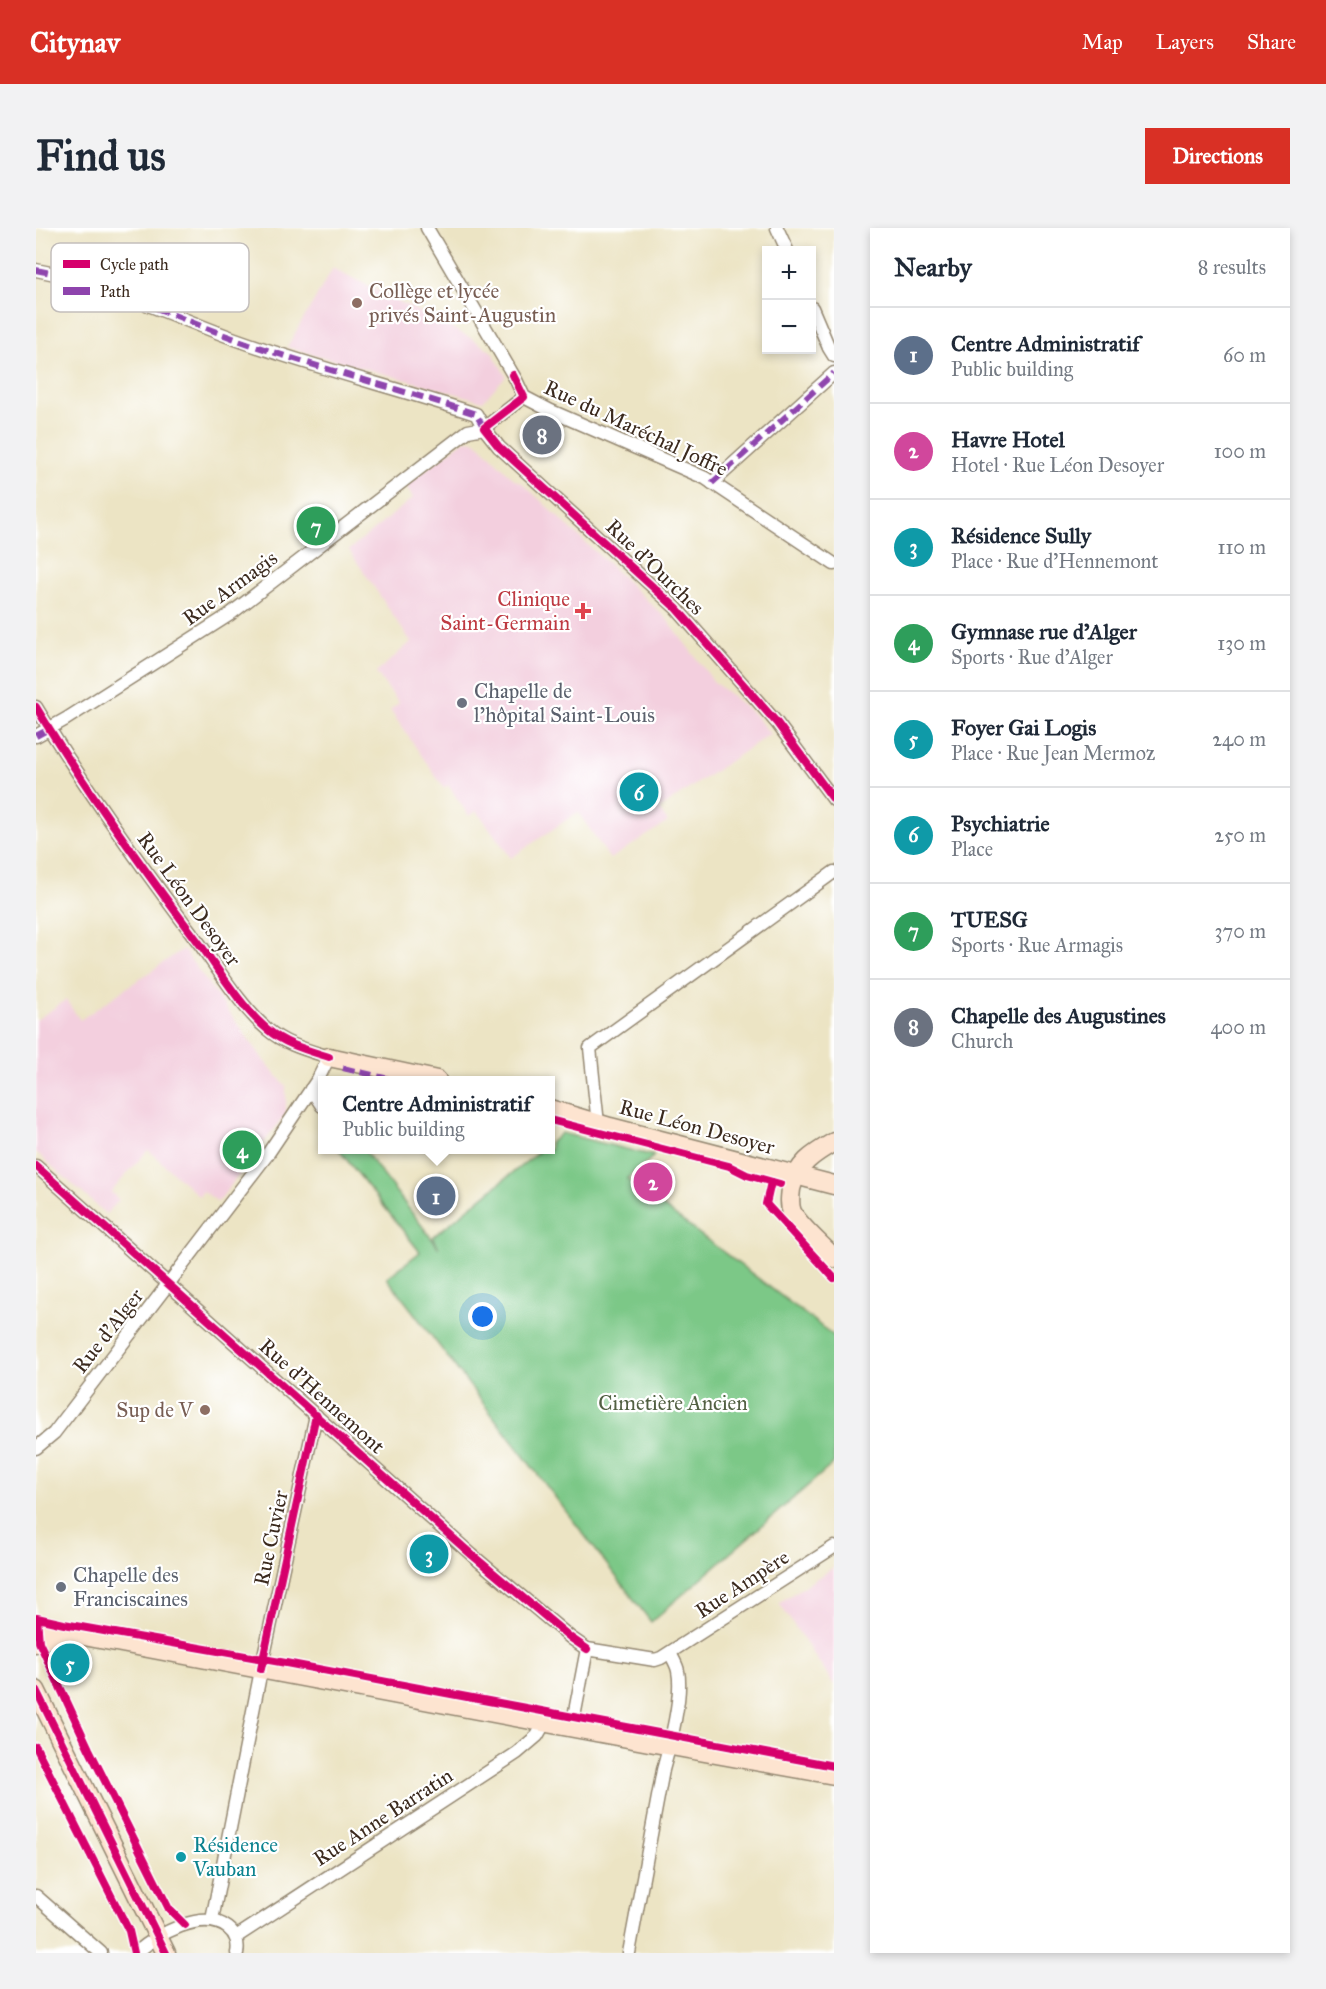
<!DOCTYPE html>
<meta charset="utf-8">
<style>
:root{--surface:#fff;--page:#f2f2f3;--text:#1f2937;--muted:#747a83;--line:#e0e1e3;--accent:#d93025}
body{margin:0;font-family:"IM FELL Great Primer",serif;background:var(--page);color:var(--text)}
.controls{position:absolute;right:18px;top:18px;display:grid;overflow:hidden;border-radius:0px;box-shadow:0 3px 9px #0003}
.controls button{width:54px;height:54px;display:grid;place-items:center;padding:0;border:0;border-bottom:2px solid var(--line);background:var(--surface);color:var(--text);font:30px sans-serif}
.you{position:absolute;left:447px;top:1089px;width:21px;height:21px;margin:-15px;border:4px solid #fff;border-radius:50%;background:#1a73e8;box-shadow:0 0 0 9px #1a73e833}
.badge{display:grid;place-items:center;width:39px;height:39px;border-radius:50%;background:var(--accent);color:#fff;font-size:20px;font-weight:700}
.pin{position:absolute;translate:-50% -50%;border:3px solid #fff;box-shadow:0 2px 6px #0006}
.popup{position:absolute;left:282px;top:848px;width:237px;height:78px;box-sizing:border-box;display:grid;place-content:center;border-radius:0px;background:var(--surface);filter:drop-shadow(0 2px 4px #0005);font-size:20px;white-space:nowrap;color:var(--muted)}
.popup b{font-size:22px;color:var(--text)}
.popup::after{content:'';position:absolute;left:50%;top:100%;margin-left:-12px;border:12px solid transparent;border-top-color:var(--surface)}
.list{margin:0;padding:0;list-style:none}
h2{display:flex;justify-content:space-between;align-items:center;height:78px;margin:0;padding:0 24px;font-size:26px}
h2 small{font-size:20px;font-weight:400;color:var(--muted)}
.list li{display:grid;grid-template-columns:39px 1fr auto;gap:18px;align-items:center;box-sizing:border-box;height:96px;padding:0 24px;border-top:2px solid var(--line)}
.list b{display:block;font-size:22px;white-space:nowrap}
.list p{margin:0;font-size:20px;white-space:nowrap;color:var(--muted)}
.list em{font-size:20px;font-style:normal;color:var(--muted)}
.map{position:relative;flex:none;width:798px;height:1725px;overflow:hidden;border-radius:0px}
header{display:flex;align-items:center;gap:36px;box-sizing:border-box;height:84px;padding:0 30px;background:var(--accent);color:#fff}
header strong{font-size:28px}
nav{display:flex;gap:33px;margin-inline-start:auto;font-size:21px}
.intro{display:flex;align-items:center;justify-content:space-between;box-sizing:border-box;height:144px;padding:0 36px}
h1{margin:0;font-size:42px}
.button{padding:15px 27px;border-radius:0px;background:var(--accent);color:#fff;font-size:21px;font-weight:700}
main{display:flex;gap:36px;padding:0 36px}
aside{flex:1;background:var(--surface);border-radius:0px;box-shadow:0 3px 9px #0003}
.map>svg:first-child{display:block}
</style>
<header>
<strong>Citynav</strong>
<nav><a>Map</a><a>Layers</a><a>Share</a></nav>
</header>
<div class="intro"><h1>Find us</h1><a class="button">Directions</a></div>
<main>
<div class="map">
<svg width="798" height="1725" viewBox="0 0 798 1725">
<rect width="100%" height="100%" fill="#fff"/>
<filter id="ink" filterUnits="userSpaceOnUse"><feTurbulence type="fractalNoise" baseFrequency=".0167" numOctaves="2"/><feDisplacementMap in="SourceGraphic" scale="12" xChannelSelector="R" yChannelSelector="G"/><feConvolveMatrix kernelMatrix="1 2 1 2 8 2 1 2 1" color-interpolation-filters="sRGB"/></filter>
<filter id="wash" filterUnits="userSpaceOnUse"><feTurbulence type="fractalNoise" baseFrequency=".008" numOctaves="4" result="noise"/><feDisplacementMap in="SourceGraphic" scale="24" xChannelSelector="R" yChannelSelector="G"/><feGaussianBlur stdDeviation="1.35" result="paint"/><feColorMatrix in="noise" values="0 0 0 0 0 0 0 0 0 0 0 0 0 0 0 0 0 1.4 0 .05"/><feComposite in="paint" operator="in"/></filter>
<g filter="url(#wash)">
<rect width="100%" height="100%" fill="#ece4c4"/>
<g fill="#f3cfde">
<polygon points="297,40 437,111 456,124 470,148 447,173 251,119"/>
<polygon points="429,212 440,213 479,252 485,254 630,390 678,454 718,486 734,506 623,581 632,594 574,631 542,584 475,630 441,583 433,588 412,557 408,560 354,482 363,475 340,445 375,414 313,322 377,270 369,257"/>
<polygon points="147,721 230,835 250,858 250,886 182,974 167,963 163,968 112,922 75,964 83,972 70,986 0,924 0,792 30,772 44,792"/>
<polygon points="798,1339 798,1457 743,1375"/>
</g>
<polygon fill="#7cc887" stroke="#5c7952" stroke-width="1.5" points="525,905 618,928 591,951 798,1108 798,1235 615,1394 351,1050 384,1024 303,922 328,922 403,1020 397,1009 505,922 514,922 514,915"/>
</g>
<g filter="url(#ink)">
<g fill="none" stroke-linecap="round" stroke-linejoin="round">
<g stroke="#948771" stroke-width="15">
<g id="street">
<polyline points="391,0 480,152 488,169 515,183 669,250 798,336"/>
<polyline points="741,0 751,22"/>
<path d="M0,42c70,13 135,46 202,70 78,28 159,48 238,74l8,14 15,19 177,161 101,115 57,77"/>
<polyline points="776,80 793,120 798,128"/>
<polyline points="676,255 798,145"/>
<path d="M0,479c50,83 107,162 166,240 18,25 41,62 65,82 17,15 40,21 62,28l-11,22 -51,76 -213,278 -18,15"/>
<polyline points="0,508 30,491 193,387 432,203 448,200 488,169"/>
<polyline points="275,861 286,878"/>
<polyline points="562,896 554,820 798,644"/>
<polyline points="0,938 436,1327 535,1410 551,1421 619,1432 625,1430 798,1319"/>
<polyline points="536,1499 551,1421"/>
<polyline points="0,1668 65,1725"/>
<polyline points="176,1692 227,1432 280,1187"/>
<polyline points="200,1709 481,1525 501,1508 509,1494"/>
<path d="M100,1725c21,-18 66,-45 92,-25 8,6 11,16 9,25"/>
<path d="M593,1725l34,-183c7,-25 20,-75 15,-99 -1,-6 -5,-12 -8,-18"/>
</g>
</g>
<g stroke="#948771" stroke-width="21">
<g id="secondary">
<polyline points="293,829 401,852"/>
<polyline points="514,881 574,899 798,957"/>
<path d="M798,914c-21,12 -37,22 -43,47 -1,8 -2,16 1,23 7,14 31,34 42,46"/>
<polyline points="0,1399 613,1514 798,1547"/>
<polyline points="0,1415 30,1406"/>
<polyline points="0,1462 130,1725"/>
</g>
</g>
<use href="#street" stroke="#fff" stroke-width="12"/>
<use href="#secondary" stroke="#fde4d0" stroke-width="18"/>
<g stroke="#8e44ad" stroke-width="6" stroke-dasharray="12 6" stroke-linecap="butt">
<path d="M0,42c70,13 135,46 202,70 78,28 159,48 238,74l8,14"/>
<polyline points="676,255 798,145"/>
<polyline points="0,508 13,501 10,496"/>
<polyline points="307,840 357,852"/>
</g>
<g stroke="#fff" stroke-width="11">
<g id="cycleway">
<polyline points="477,147 488,169 448,200 463,219 640,380 741,495 798,572"/>
<path d="M0,479c50,83 107,162 166,240 18,25 41,62 65,82 17,15 40,21 62,28"/>
<polyline points="514,892 693,938 711,947 744,956"/>
<polyline points="0,938 436,1327 535,1410 551,1421"/>
<polyline points="735,954 730,976 798,1050"/>
<polyline points="225,1441 280,1187"/>
<polyline points="0,1462 130,1725"/>
<polyline points="0,1519 93,1703 98,1725"/>
<polyline points="149,1697 133,1681 53,1521 3,1414 1,1390 28,1396 250,1435 798,1538"/>
</g>
</g>
<use href="#cycleway" stroke="#d6006c" stroke-width="8"/>
</g>
</g>
<g fill="#8d6e63" stroke="#fff" stroke-width="2">
<circle cx="321" cy="75" r="6"/>
<circle cx="169" cy="1182" r="6"/>
</g>
<path fill="#e0444e" stroke="#fff" stroke-width="2" d="M544 374h6v6h6v6h-6v6h-6v-6h-6v-6h6z"/>
<g fill="#6b7280" stroke="#fff" stroke-width="2">
<circle cx="426" cy="475" r="6"/>
<circle cx="25" cy="1359" r="6"/>
</g>
<circle fill="#0f9aa8" stroke="#fff" stroke-width="2" cx="145" cy="1629" r="6"/>
<g text-anchor="middle" dominant-baseline="central" stroke-width="4.5" stroke-linejoin="round" paint-order="stroke">
<g font-size="21" fill="#785e54" stroke="#fff" text-anchor="start">
<text x="333" y="63">Collège et lycée<tspan x="333" dy="24">privés Saint-Augustin</tspan></text>
<text x="157" y="1182" text-anchor="end">Sup de V</text>
</g>
<g font-size="21" fill="#3b2a1e" stroke="#fff">
<text transform="translate(600 200) rotate(25)">Rue du Maréchal Joffre</text>
<text transform="translate(619 339) rotate(44)">Rue d'Ourches</text>
<text transform="translate(194 360) rotate(-36)">Rue Armagis</text>
<text transform="translate(153 671) rotate(54)">Rue Léon Desoyer</text>
<text transform="translate(661 899) rotate(15)">Rue Léon Desoyer</text>
<text transform="translate(72 1103) rotate(-52)">Rue d'Alger</text>
<text transform="translate(286 1168) rotate(42)">Rue d'Hennemont</text>
<text transform="translate(235 1310) rotate(-78)">Rue Cuvier</text>
<text transform="translate(706 1356) rotate(-33)">Rue Ampère</text>
<text transform="translate(347 1589) rotate(-33)">Rue Anne Barratin</text>
</g>
<g font-size="21" fill="#be3a42" stroke="#fff" text-anchor="end">
<text x="534" y="371">Clinique<tspan x="534" dy="24">Saint-Germain</tspan></text>
</g>
<g font-size="21" fill="#5b616d" stroke="#fff" text-anchor="start">
<text x="438" y="463">Chapelle de<tspan x="438" dy="24">l'hôpital Saint-Louis</tspan></text>
<text x="37" y="1347">Chapelle des<tspan x="37" dy="24">Franciscaines</tspan></text>
</g>
<g font-size="21" fill="#526143" stroke="#fff">
<text x="637" y="1175">Cimetière Ancien</text>
</g>
<g font-size="21" fill="#0d838f" stroke="#fff" text-anchor="start">
<text x="157" y="1617">Résidence<tspan x="157" dy="24">Vauban</tspan></text>
</g>
</g>
<rect x="15" y="15" width="198" height="69" rx="9" fill="#fff" stroke="#c4bfbc" stroke-width="1.5"/>
<rect x="27" y="32" width="27" height="8" fill="#d6006c"/>
<rect x="27" y="59" width="27" height="8" fill="#8e44ad"/>
<g font-size="16" fill="#3b2a1e">
<text x="64" y="42">Cycle path</text>
<text x="64" y="69">Path</text>
</g>
</svg>
<div class="controls">
<button>+</button>
<button>−</button>
</div>
<div class="you"></div>
<div class="pin badge" style="left:400px;top:968px;background:#5c6f8a">1</div>
<div class="popup"><b>Centre Administratif</b>Public building</div>
<div class="pin badge" style="left:617px;top:954px;background:#d1479c">2</div>
<div class="pin badge" style="left:393px;top:1326px;background:#0f9aa8">3</div>
<div class="pin badge" style="left:206px;top:922px;background:#2e9e5b">4</div>
<div class="pin badge" style="left:34px;top:1435px;background:#0f9aa8">5</div>
<div class="pin badge" style="left:603px;top:564px;background:#0f9aa8">6</div>
<div class="pin badge" style="left:280px;top:298px;background:#2e9e5b">7</div>
<div class="pin badge" style="left:506px;top:207px;background:#6b7280">8</div>
</div>
<aside>
<h2>Nearby<small>8 results</small></h2>
<ul class="list">
<li><span class="badge" style="background:#5c6f8a">1</span><div><b>Centre Administratif</b><p>Public building</p></div><em>60 m</em></li>
<li><span class="badge" style="background:#d1479c">2</span><div><b>Havre Hotel</b><p>Hotel · Rue Léon Desoyer</p></div><em>100 m</em></li>
<li><span class="badge" style="background:#0f9aa8">3</span><div><b>Résidence Sully</b><p>Place · Rue d'Hennemont</p></div><em>110 m</em></li>
<li><span class="badge" style="background:#2e9e5b">4</span><div><b>Gymnase rue d'Alger</b><p>Sports · Rue d'Alger</p></div><em>130 m</em></li>
<li><span class="badge" style="background:#0f9aa8">5</span><div><b>Foyer Gai Logis</b><p>Place · Rue Jean Mermoz</p></div><em>240 m</em></li>
<li><span class="badge" style="background:#0f9aa8">6</span><div><b>Psychiatrie</b><p>Place</p></div><em>250 m</em></li>
<li><span class="badge" style="background:#2e9e5b">7</span><div><b>TUESG</b><p>Sports · Rue Armagis</p></div><em>370 m</em></li>
<li><span class="badge" style="background:#6b7280">8</span><div><b>Chapelle des Augustines</b><p>Church</p></div><em>400 m</em></li>
</ul>
</aside>
</main>
